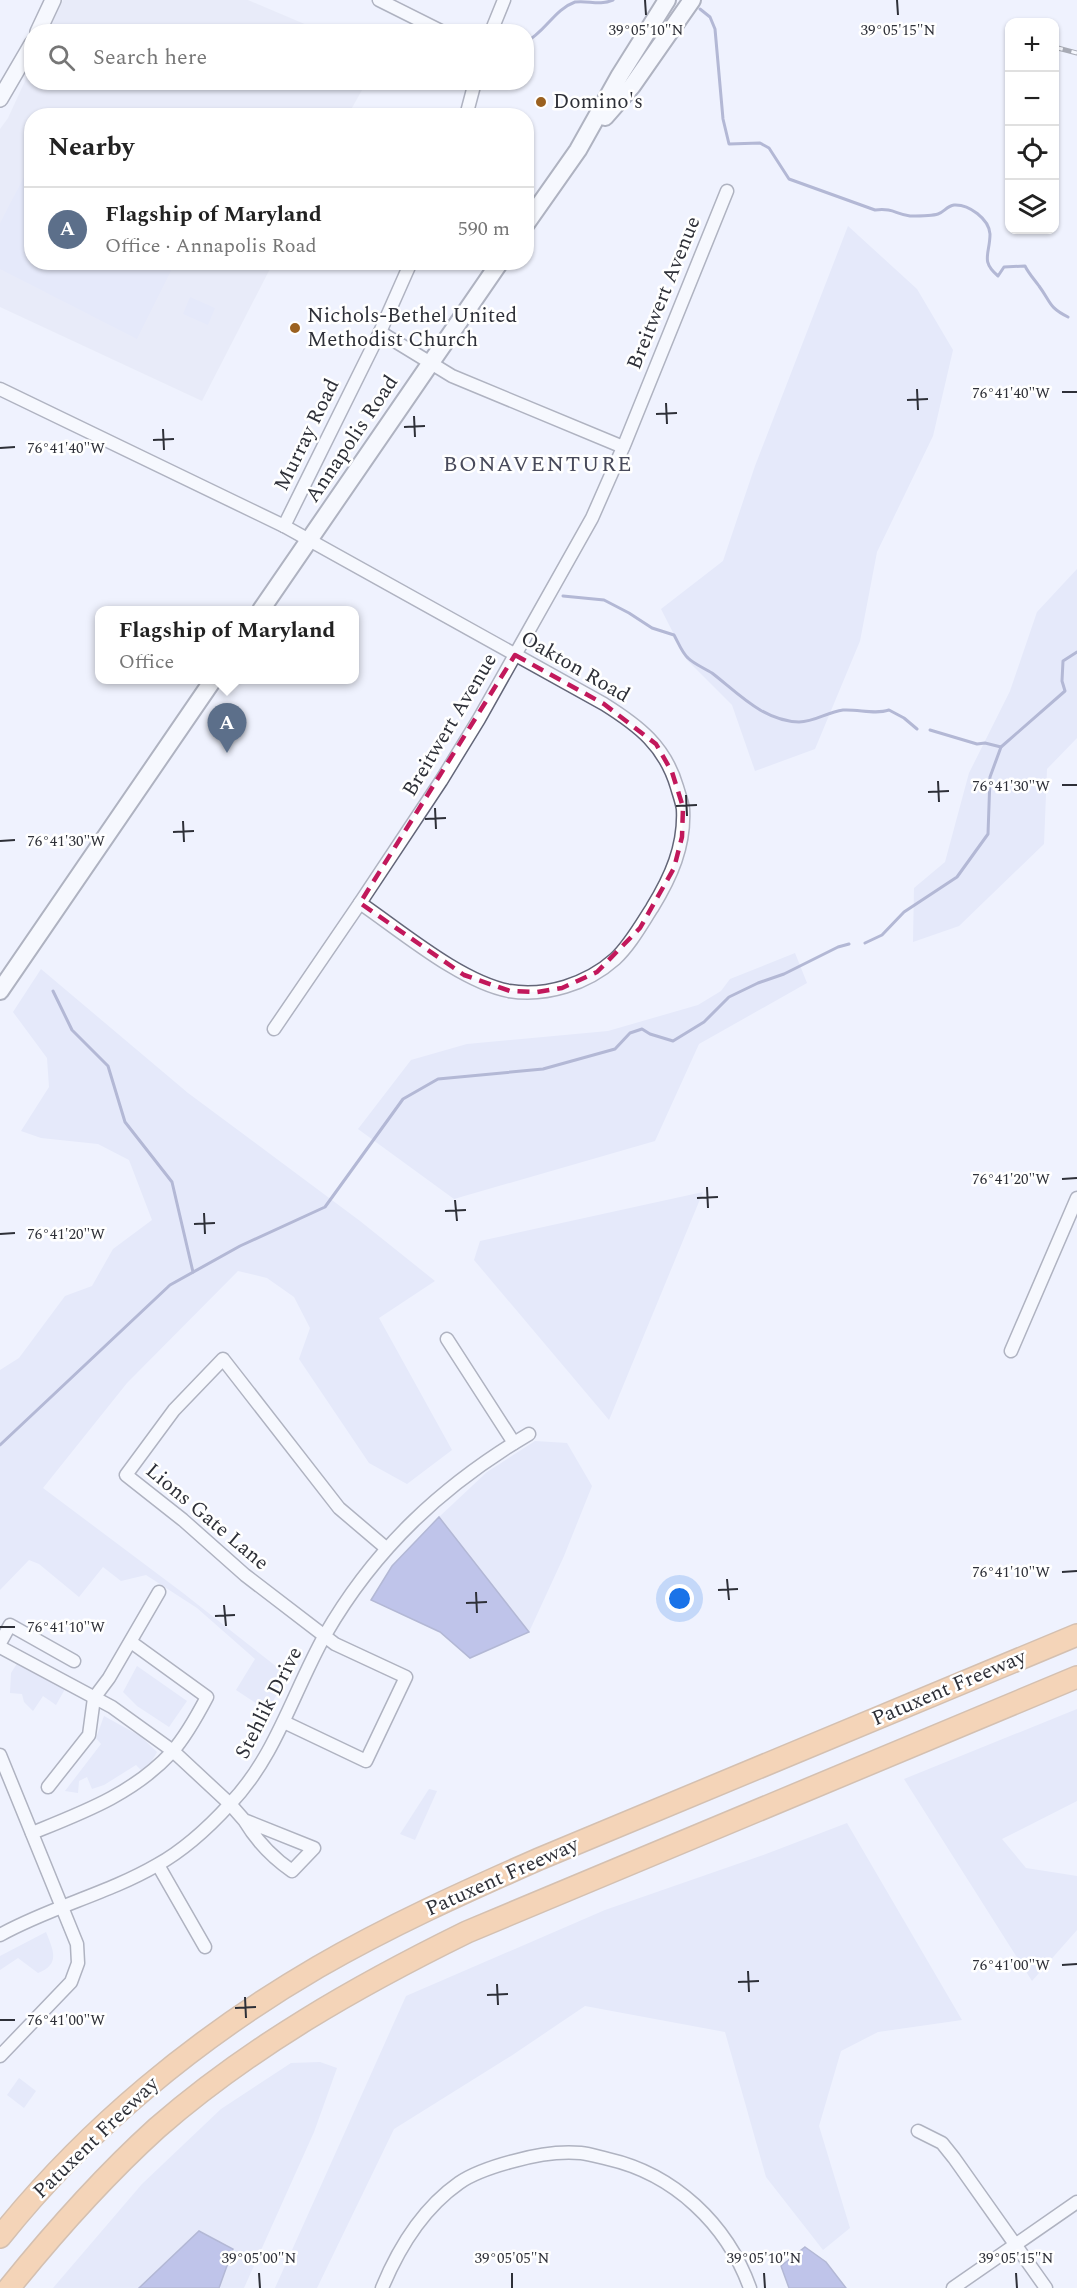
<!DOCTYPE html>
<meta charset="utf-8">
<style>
:root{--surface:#fff;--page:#f6f6f6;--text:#222;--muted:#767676;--line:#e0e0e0;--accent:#2563eb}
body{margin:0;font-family:Spectral,serif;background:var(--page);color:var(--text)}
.controls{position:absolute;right:18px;top:18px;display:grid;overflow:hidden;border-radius:12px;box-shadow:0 2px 4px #0004}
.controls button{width:54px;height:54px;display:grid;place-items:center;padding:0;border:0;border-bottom:2px solid var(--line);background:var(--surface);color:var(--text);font:30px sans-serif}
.you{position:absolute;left:680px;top:1599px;width:21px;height:21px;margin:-15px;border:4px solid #fff;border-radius:50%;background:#1a73e8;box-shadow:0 0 0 9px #1a73e833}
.badge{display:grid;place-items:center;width:39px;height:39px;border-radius:50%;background:var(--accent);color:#fff;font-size:20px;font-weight:700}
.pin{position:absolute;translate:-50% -50px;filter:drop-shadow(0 2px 3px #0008)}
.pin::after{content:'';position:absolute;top:32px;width:21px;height:18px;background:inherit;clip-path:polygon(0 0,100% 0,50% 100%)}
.popup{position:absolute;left:95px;top:606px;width:264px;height:78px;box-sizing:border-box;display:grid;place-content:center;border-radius:12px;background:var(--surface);filter:drop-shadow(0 2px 4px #0005);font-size:20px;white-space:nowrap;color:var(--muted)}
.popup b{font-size:22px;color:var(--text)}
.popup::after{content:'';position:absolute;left:50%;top:100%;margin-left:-12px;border:12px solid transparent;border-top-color:var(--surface)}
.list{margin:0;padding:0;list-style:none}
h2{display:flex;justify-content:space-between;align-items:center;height:78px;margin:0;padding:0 24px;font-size:26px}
h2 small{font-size:20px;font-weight:400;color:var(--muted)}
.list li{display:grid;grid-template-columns:39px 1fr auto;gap:18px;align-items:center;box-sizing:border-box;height:84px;padding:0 24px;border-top:2px solid var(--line)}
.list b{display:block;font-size:22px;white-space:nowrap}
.list p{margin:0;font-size:20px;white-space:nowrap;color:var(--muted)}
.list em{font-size:20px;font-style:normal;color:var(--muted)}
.icon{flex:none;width:33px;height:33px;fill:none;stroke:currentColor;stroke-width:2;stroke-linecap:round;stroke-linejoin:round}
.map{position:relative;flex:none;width:1077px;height:2288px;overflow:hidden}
.search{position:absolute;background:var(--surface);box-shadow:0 2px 4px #0004;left:24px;top:24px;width:510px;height:66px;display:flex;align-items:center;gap:15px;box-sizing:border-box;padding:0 21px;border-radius:24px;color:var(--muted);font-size:22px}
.panel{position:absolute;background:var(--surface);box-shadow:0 2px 4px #0004;left:24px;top:108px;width:510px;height:162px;border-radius:24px}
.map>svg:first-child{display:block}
</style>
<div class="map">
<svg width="1077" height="2288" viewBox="0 0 1077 2288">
<rect width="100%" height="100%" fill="#eff2fe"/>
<g fill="#e1e3f3">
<polygon points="63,0 248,0 321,31 48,31"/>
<polygon points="31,68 32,82 366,83 348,115 32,116 32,262 273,263 202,401 0,307 0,129 8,118"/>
</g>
<g fill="#d9ddf7">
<polygon points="25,175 31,178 32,262 175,263 137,339 0,269 0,223"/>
<polygon points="848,226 917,289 953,350 933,436 877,552 860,641 815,749 755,771 732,705 687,660 661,609 723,561 755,466"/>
<polygon points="190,297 215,308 208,325 183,314"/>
<polygon points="1077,569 1077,738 1047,769 1044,844 959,926 913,942 914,888 945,862 969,773 1010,691 1037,612"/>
<polygon points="795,953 807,983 699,1044 655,1141 454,1199 358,1129 411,1060 467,1044 608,1031 698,1005 721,991 730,979"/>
<polygon points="41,969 188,1093 360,1221 435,1281 379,1318 452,1450 407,1484 369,1463 299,1359 310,1328 294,1297 267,1278 238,1271 127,1383 43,1488 183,1593 287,1675 268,1711 236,1690 255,1659 197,1608 146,1575 121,1581 103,1567 79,1597 39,1564 29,1560 0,1590 0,1370 19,1358 65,1296 92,1286 113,1249 152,1220 129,1160 98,1144 41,1138 21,1131 49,1087 47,1058 13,1012"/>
<polygon points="703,1192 609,1420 474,1260 480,1241"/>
<polygon points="535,1441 567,1443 592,1486 564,1556 529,1632 439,1517 487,1472"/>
<polygon points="18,1662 65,1689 56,1705 43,1696 33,1711 24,1702 22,1694 10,1693 11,1673"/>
<polygon points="137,1666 187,1701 169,1727 137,1706 123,1692"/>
<polygon points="1077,1709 1077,1801 1002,1839 1026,1868 1077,1876 1077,1930 1032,1981 904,1779"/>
<polygon points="104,1716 140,1736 157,1752 150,1764 141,1770 136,1765 104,1785 92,1789 87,1777 79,1781 78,1793 65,1791 101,1744 96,1738"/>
<polygon points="429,1789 437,1791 415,1840 400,1834"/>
<polygon points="847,1823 962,2020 878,2032 841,2051 819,2126 850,2228 823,2250 766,2177 725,2032 585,2006 511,2056 394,2129 317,2288 275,2288 406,1996 605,1910 766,1854"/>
<path d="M46,1932c7,18 15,32 -8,41l-20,-15 -18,12v-14z"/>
<polygon points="320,2062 337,2068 314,2132 244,2288 53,2288 142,2184 221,2109 291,2063"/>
<polygon points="19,2078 36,2091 24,2108 7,2095"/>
</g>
<g fill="#858dd3" stroke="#6b71a4" stroke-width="1.5">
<polygon points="439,1517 529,1632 470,1658 440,1632 371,1600 392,1566"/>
<polygon points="199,2231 233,2249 219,2288 139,2288"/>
<polygon points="805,2247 826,2262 846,2288 789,2288 781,2266"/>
</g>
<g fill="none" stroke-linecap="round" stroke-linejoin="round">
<g stroke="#6b71a4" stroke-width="3">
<path d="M700,9l10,8 5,12 8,90 6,25 31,-1 9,5 20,31 86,31c19,-2 20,4 35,6 7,0 22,0 28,-2 6,-2 9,-8 16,-9 15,-1 35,14 36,29 0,20 -10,27 8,42l6,-9 21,-1c4,8 9,13 14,20 12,16 9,21 29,31"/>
<path d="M526,42c19,-10 29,-33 49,-40 13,-2 24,4 38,-2"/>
<path d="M563,596l41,4 25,13 23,15 22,7c4,7 8,18 14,23 6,6 16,10 24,15 26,20 51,48 87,49 16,0 28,-10 44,-12 16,-1 32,5 46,0l15,8 13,11"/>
<polyline points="930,730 977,744 985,743 1001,747"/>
<polyline points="865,943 882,935 904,912 957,877 988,834 990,777 1001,747 1065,691 1062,681 1063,661 1077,652"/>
<polyline points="53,991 72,1030 108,1066 125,1122 172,1182 193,1272"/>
<polyline points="0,1445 170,1285 240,1246 325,1207 403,1099 438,1079 543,1069 615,1049 630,1033 642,1029 650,1034 673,1041 704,1022 729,997 758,983 784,974 838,947 849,944"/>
</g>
<g stroke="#636678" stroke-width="15">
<g id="minor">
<polyline points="379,0 443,32"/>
<polyline points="491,32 504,0"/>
<polyline points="466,116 475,82"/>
<polyline points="380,332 452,376 623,447"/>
<path d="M0,389l284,137 320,178c35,22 61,42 73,83 2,7 5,15 6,22 2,37 -12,68 -31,99 -11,17 -22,37 -37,51 -28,25 -69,38 -106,32 -48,-9 -108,-60 -149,-88"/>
<polyline points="284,526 380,332 411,262"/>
<polyline points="274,1029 360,903 441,781 479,719 592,518 625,443 727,191"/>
<polyline points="447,1339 514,1443"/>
<polyline points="1011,1351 1077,1198"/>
<polyline points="0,1643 10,1625 74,1661"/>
<path d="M0,1647l112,60 61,44 57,53 14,16 70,28 -22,23c-19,-13 -36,-31 -48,-51"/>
<polyline points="284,1722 366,1761 406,1677 335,1644 245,1575 183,1520 126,1475 174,1410 223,1359 339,1508 386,1548"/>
<polyline points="0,1755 77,1944 78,1963 71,1982 0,2056"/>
<polyline points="48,1787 89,1735 94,1698 109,1678 159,1592"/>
<path d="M32,1833c52,-21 101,-39 140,-81 14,-16 25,-36 35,-55l-76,-55"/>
<polyline points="158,1865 205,1947"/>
<path d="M0,1935c50,-28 107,-41 157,-70 27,-15 52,-38 73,-61 46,-48 63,-112 95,-169 50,-87 118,-150 204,-201"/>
<polyline points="918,2131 942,2143 954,2158 1046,2288"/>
<path d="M382,2288c17,-41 40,-79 77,-105 16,-11 36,-17 55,-22 21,-6 45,-10 67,-8 9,1 18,4 27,6 66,15 119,65 142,129"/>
<polyline points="953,2288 1077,2202"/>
</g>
</g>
<g stroke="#636678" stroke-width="18">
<g id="tertiary">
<polyline points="38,32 53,0"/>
<polyline points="0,99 32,44"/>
</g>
</g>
<g stroke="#636678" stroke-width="20">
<g id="secondary">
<polyline points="605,117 632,86 692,0"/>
<polyline points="526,224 578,150 620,75 667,0"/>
<polyline points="261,610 500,262"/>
<polyline points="0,991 213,680"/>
</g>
</g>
<g stroke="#b38355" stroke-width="24">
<g id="motorway">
<path d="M0,2237c87,-109 198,-200 318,-270 71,-41 146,-75 221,-108l538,-224"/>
<path d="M9,2288c46,-57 94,-111 148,-160 93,-81 200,-142 310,-196l610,-255"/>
</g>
</g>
<use href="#minor" stroke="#fff" stroke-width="12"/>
<use href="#tertiary" stroke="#fff" stroke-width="15"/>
<use href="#secondary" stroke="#fff" stroke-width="16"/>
<use href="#motorway" stroke="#fab064" stroke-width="21"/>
<g stroke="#51535c" stroke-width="5">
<polyline id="rail" points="1054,47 1077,53"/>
</g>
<use href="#rail" stroke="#fff" stroke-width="3" stroke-dasharray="9" stroke-linecap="butt"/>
</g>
<path d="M0 0H1077V2288H0ZM515,655l89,49 52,40 16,28 11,35 -1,30 -8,31 -34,60 -43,44 -35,16 -25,4 -27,-1 -46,-16 -104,-72z" fill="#eff2fe" fill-opacity=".55" fill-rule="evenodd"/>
<path fill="none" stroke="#c2185b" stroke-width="4.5" stroke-dasharray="12 8" stroke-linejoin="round" d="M515,655l89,49 52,40 16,28 11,35 -1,30 -8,31 -34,60 -43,44 -35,16 -25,4 -27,-1 -46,-16 -104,-72z"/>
<path fill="none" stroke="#2e3038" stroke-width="2" d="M645,0l1,15M897,0l1,15M917,389l1,21M1062,392h15M907,400l21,-1M666,403l1,21M656,414l21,-1M414,416l1,21M404,427l21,-1M163,429l1,21M153,440l21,-1M0,448l15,-1M938,781l1,21M1062,785h15M928,792l21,-1M686,795l1,21M676,806l21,-1M435,808l1,21M425,819l21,-1M183,821l1,21M173,832l21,-1M0,841l15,-1M1062,1179l15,-1M707,1187l1,21M697,1198l21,-1M455,1200l2,21M445,1211l21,-1M204,1213l1,21M194,1224l21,-1M0,1234l15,-1M1062,1572l15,-1M727,1579l2,21M718,1590l20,-1M476,1592l1,21M466,1603l21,-1M224,1605l2,21M215,1616l20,-1M0,1627h15M1062,1965l15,-1M748,1971l1,21M738,1982l21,-1M497,1984l1,21M487,1995l21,-1M245,1997l1,21M235,2008l21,-1M0,2020h15M259,2273l1,15M512,2273v15M764,2273l1,15M1016,2273l1,15"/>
<g fill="#9b6120" stroke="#fff" stroke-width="2">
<circle cx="541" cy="102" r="6"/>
<circle cx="295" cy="328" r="6"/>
</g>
<g text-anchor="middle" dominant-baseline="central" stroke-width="5" stroke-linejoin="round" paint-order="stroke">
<g font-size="21" fill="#2e3038" stroke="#fff" text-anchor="start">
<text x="553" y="102">Domino's</text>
<text x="307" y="316">Nichols-Bethel United<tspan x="307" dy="24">Methodist Church</tspan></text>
</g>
<g font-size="21" fill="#2e3038" stroke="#fff">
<text transform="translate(664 293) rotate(-68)">Breitwert Avenue</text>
<text transform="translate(307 435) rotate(-64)">Murray Road</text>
<text transform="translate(352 439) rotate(-56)">Annapolis Road</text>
<text transform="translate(575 667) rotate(30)">Oakton Road</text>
<text transform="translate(450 725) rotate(-59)">Breitwert Avenue</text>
<text transform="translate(207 1517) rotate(40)">Lions Gate Lane</text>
<text transform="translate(949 1688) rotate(-23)">Patuxent Freeway</text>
<text transform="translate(269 1703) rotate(-63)">Stehlik Drive</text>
<text transform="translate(502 1877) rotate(-24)">Patuxent Freeway</text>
<text transform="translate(96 2138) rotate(-44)">Patuxent Freeway</text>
</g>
<g font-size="22" letter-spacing="1.5" fill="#484a5b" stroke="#fff">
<text x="538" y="464">BONAVENTURE</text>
</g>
</g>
<g font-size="15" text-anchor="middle" fill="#2e3038" stroke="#fff" stroke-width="5" stroke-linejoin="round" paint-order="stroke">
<text x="646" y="35">39°05'10"N</text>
<text x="898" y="35">39°05'15"N</text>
<text x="1011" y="398">76°41'40"W</text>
<text x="66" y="453">76°41'40"W</text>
<text x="1011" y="791">76°41'30"W</text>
<text x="66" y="846">76°41'30"W</text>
<text x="1011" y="1184">76°41'20"W</text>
<text x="66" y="1239">76°41'20"W</text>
<text x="1011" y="1577">76°41'10"W</text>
<text x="66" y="1632">76°41'10"W</text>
<text x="1011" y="1970">76°41'00"W</text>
<text x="66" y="2025">76°41'00"W</text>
<text x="259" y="2263">39°05'00"N</text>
<text x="512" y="2263">39°05'05"N</text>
<text x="764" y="2263">39°05'10"N</text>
<text x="1016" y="2263">39°05'15"N</text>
</g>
</svg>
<div class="controls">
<button>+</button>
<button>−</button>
<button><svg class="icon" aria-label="locate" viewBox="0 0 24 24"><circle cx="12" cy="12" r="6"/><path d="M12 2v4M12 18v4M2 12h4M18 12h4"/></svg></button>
<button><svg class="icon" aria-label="layers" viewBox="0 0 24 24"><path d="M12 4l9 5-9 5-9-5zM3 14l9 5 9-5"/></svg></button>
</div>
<div class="you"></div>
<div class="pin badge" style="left:227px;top:753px;background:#5c6f8a">A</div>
<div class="popup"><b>Flagship of Maryland</b>Office</div>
<div class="search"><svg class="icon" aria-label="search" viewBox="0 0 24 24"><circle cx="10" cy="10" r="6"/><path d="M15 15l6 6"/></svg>Search here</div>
<section class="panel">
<h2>Nearby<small></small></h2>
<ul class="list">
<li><span class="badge" style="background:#5c6f8a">A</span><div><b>Flagship of Maryland</b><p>Office · Annapolis Road</p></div><em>590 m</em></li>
</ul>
</section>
</div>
